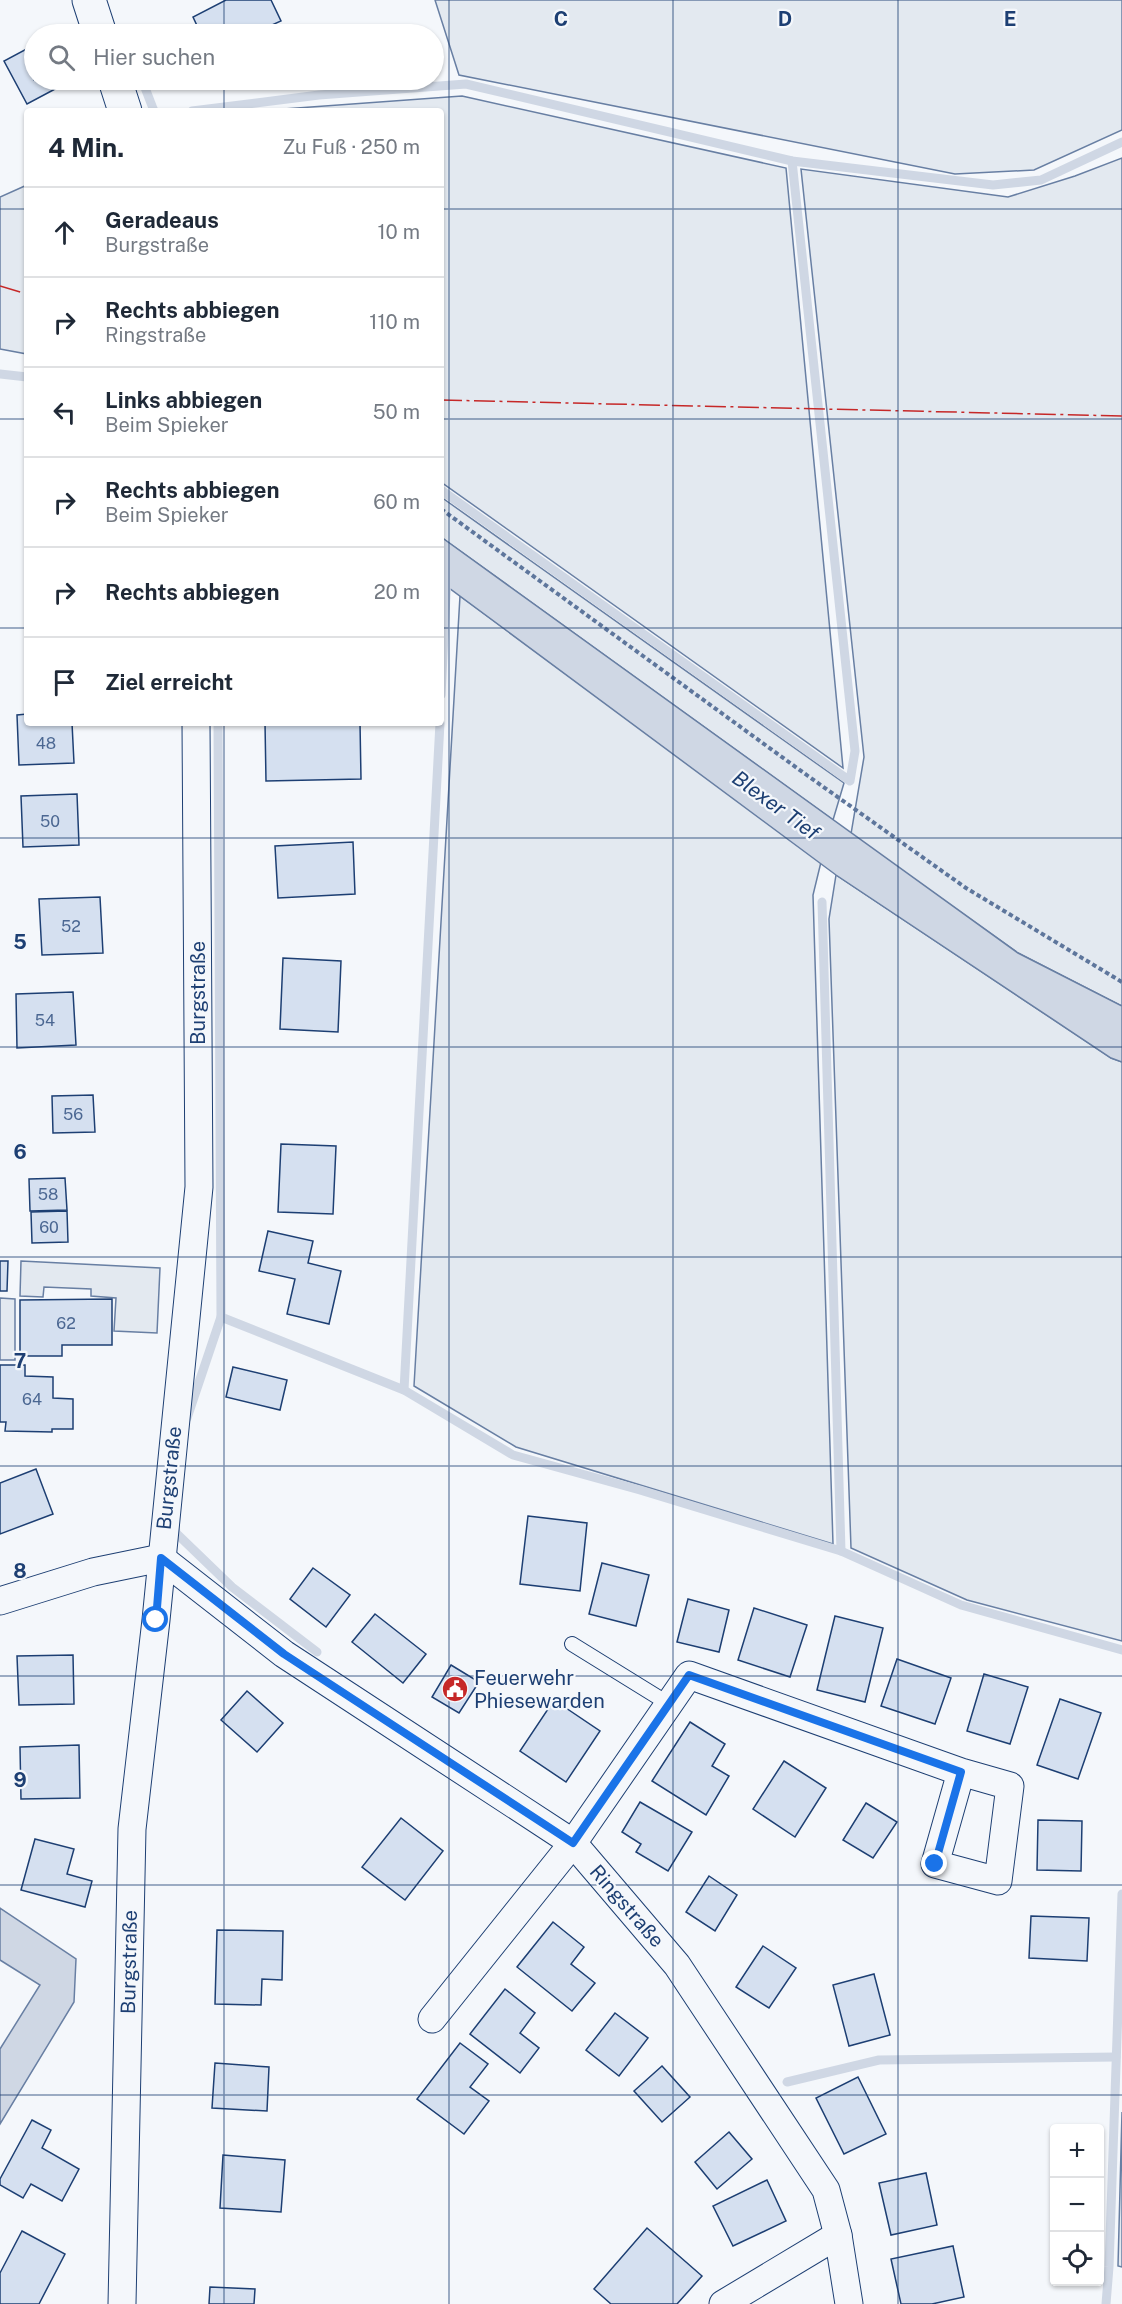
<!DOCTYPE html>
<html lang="de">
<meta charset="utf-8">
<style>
:root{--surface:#fff;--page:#f2f2f3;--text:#1f2937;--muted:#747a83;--line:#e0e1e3}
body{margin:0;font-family:"Public Sans",sans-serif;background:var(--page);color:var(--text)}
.controls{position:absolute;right:18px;bottom:18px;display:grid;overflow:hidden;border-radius:6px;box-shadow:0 2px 4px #0004}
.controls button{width:54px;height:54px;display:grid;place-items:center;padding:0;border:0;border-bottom:2px solid var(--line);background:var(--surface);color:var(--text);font:30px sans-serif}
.stop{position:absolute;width:18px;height:18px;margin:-14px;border:4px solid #1a73e8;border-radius:50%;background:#fff}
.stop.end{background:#1a73e8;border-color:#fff;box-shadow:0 2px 6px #0008}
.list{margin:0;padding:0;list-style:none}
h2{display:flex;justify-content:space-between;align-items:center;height:78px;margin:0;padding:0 24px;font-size:26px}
h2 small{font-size:20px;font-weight:400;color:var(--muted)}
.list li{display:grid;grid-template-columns:39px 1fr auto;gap:18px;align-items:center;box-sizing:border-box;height:90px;padding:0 24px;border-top:2px solid var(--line)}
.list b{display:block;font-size:22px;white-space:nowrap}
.list p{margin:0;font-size:20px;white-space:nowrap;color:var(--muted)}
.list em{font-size:20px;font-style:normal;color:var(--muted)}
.icon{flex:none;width:33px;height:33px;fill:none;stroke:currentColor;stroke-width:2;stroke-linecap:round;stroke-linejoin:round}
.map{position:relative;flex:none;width:1122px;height:2304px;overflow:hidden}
.search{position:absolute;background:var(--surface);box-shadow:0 2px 4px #0004;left:24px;top:24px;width:420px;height:66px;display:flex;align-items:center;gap:15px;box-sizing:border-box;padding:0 21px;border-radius:33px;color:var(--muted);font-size:22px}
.panel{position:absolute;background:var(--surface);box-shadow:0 2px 4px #0004;left:24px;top:108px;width:420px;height:618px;border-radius:6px}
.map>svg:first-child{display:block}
</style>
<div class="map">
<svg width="1122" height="2304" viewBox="0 0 1122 2304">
<rect width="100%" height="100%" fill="#f4f7fb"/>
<g fill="#e3e9f0" stroke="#687fa3" stroke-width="1.5">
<polygon points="435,0 1122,0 1122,130 1034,170 955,174 459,75"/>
<polygon points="462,96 786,168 843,768 441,482 441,111 256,111"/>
<polygon points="1122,158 1122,1006 1018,953 851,834 864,757 801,169 1008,197 1075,176"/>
<polygon points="27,185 27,354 0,349 0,197"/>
<polygon points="441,497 844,783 833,820 441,537"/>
<polygon points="460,596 821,862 813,895 833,1544 516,1447 414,1386"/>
<polygon points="836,875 1111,1058 1122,1062 1122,1641 967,1600 851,1548 829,919"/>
<polygon points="21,1261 160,1268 157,1333 114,1331 116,1298 91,1296 91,1289 44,1287 43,1297 20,1296"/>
<polygon points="0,1298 15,1299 15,1360 0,1360"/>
<polygon points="1122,2112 1122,2267 1118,2266"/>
</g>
<g fill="#cfd7e4" stroke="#687fa3" stroke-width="1.5">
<polygon points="441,537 1018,953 1122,1006 1122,1062 1111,1058 836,875 441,582"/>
<polygon points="0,1908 76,1959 74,2002 0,2124 0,2049 40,1985 0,1960"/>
</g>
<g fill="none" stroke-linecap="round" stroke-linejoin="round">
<g stroke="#cfd7e4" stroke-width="9">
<polyline points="142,80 154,111"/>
<polyline points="192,111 319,95 466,84 792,161 993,185 1041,180 1122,142"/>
<polyline points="0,374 27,377"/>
<polyline points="441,490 850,781 855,751 792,161"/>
<polyline points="441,695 447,575"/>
<polyline points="822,902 841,1551"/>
<polyline points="221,1317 404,1390 513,1455 640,1490 841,1551 961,1605 1122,1650"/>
<polyline points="404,1390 440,723"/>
<polyline points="187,1418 221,1317 218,723"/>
<polyline points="175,1525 176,1533 232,1587 317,1652"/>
<polyline points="787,2082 879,2060 1116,2057"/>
<polyline points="1106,2304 1109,2267 1122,1894"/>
</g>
</g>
<g fill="#d5e0f0" stroke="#1d3f73" stroke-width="1.5">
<polygon points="226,0 271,0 281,21 252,34 201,34 193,17"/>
<polygon points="34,45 34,80 72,80 27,104 4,61"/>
<polygon points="27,714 27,723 72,723 74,763 19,765 17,715"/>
<polygon points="265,723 360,723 361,779 266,781"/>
<polygon points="77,794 79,845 23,847 21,796"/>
<polygon points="353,842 355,894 278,898 275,846"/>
<polygon points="100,897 103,953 42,955 39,899"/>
<polygon points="283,958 341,961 338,1032 280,1029"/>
<polygon points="73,992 76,1045 17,1048 16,994"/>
<polygon points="93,1095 95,1132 53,1133 52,1096"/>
<polygon points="281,1144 336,1146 333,1214 278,1212"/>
<polygon points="65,1178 67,1210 30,1211 29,1179"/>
<polygon points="67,1211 68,1242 32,1243 31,1212"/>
<polygon points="268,1231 313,1241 308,1263 341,1271 329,1324 287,1314 295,1279 259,1271"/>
<polygon points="0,1261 8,1261 7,1291 0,1291"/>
<polygon points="112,1299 112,1345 62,1345 62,1356 20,1356 20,1300"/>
<polygon points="0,1365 25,1365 25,1376 53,1377 53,1398 73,1399 73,1429 52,1429 52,1432 5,1431 6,1422 0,1422"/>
<polygon points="233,1367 287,1380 280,1410 226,1397"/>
<polygon points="36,1469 53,1514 0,1534 0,1483"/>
<polygon points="528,1516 587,1523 580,1591 520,1584"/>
<polygon points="602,1563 649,1575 636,1626 589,1614"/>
<polygon points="313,1568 350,1595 326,1627 290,1599"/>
<polygon points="688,1599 729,1610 719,1652 677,1642"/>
<polygon points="754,1608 807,1625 790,1677 738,1660"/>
<polygon points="375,1614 426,1654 403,1683 352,1642"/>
<polygon points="835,1616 883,1628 865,1702 817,1690"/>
<polygon points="73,1655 74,1704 19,1705 17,1656"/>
<polygon points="897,1659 951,1678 935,1724 881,1706"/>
<polygon points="451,1665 479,1682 459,1713 432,1697"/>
<polygon points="984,1674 1028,1687 1010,1744 967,1731"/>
<polygon points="247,1691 283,1723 257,1752 221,1720"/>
<polygon points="1060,1699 1101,1713 1078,1779 1037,1765"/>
<polygon points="554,1700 600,1731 566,1782 520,1751"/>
<polygon points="690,1722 725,1744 712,1766 729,1776 706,1815 652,1781"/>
<polygon points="79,1745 80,1798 21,1799 20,1747"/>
<polygon points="784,1761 826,1788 795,1837 753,1809"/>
<polygon points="640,1802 692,1832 668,1871 636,1852 641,1844 622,1832"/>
<polygon points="866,1803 897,1822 873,1858 843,1840"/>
<polygon points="401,1818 443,1851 405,1900 362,1867"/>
<polygon points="1038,1820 1082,1821 1081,1871 1037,1870"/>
<polygon points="35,1839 74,1849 67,1874 92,1881 85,1907 21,1890"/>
<polygon points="709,1876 737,1895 715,1931 686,1912"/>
<polygon points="1031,1916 1089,1918 1087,1961 1029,1958"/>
<polygon points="553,1922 584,1947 571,1964 595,1983 572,2011 517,1967"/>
<polygon points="217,1930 283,1931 282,1980 262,1979 261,2005 215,2004"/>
<polygon points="763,1946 796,1968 769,2008 736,1987"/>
<polygon points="874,1974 890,2035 849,2046 833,1985"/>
<polygon points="505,1989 535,2013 520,2033 539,2048 520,2073 470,2034"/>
<polygon points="615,2013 648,2038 619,2076 586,2050"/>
<polygon points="460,2043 488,2064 470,2087 489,2101 464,2134 417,2099"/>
<polygon points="215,2063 269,2067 267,2111 212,2108"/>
<polygon points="662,2066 690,2097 662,2122 634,2091"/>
<polygon points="858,2077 886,2134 844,2154 816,2098"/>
<polygon points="32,2120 51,2130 42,2148 79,2169 62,2201 31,2184 23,2198 0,2185 0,2179"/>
<polygon points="729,2132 752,2159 717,2189 695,2162"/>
<polygon points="223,2155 285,2160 281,2212 220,2208"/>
<polygon points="926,2173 937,2225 891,2235 879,2183"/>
<polygon points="767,2180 786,2221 733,2246 713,2206"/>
<polygon points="647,2228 702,2276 677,2304 611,2304 594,2289"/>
<polygon points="22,2231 65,2254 39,2304 0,2304 0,2273"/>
<polygon points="953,2246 964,2297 932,2304 901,2304 891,2259"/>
<polygon points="210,2287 255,2289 254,2304 209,2304"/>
</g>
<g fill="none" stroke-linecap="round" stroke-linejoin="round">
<g stroke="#1d3f73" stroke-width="16">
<polyline id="service" points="572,1644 669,1704"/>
</g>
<g stroke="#1d3f73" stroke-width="29">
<g id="minor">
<polyline points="161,1558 284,1654 573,1843 677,1965 826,2190 838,2235 849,2304"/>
<polyline points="0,1601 93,1572 161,1558"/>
<polyline points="432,2019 573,1843 689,1675 961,1772 1010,1786 998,1881 935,1864 961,1772"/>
<polyline points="122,2304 132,1829 156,1620 199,1187 196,723"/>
<polyline points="723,2304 838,2235"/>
</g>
</g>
<g stroke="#1d3f73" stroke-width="35">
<g id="tertiary">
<polyline points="89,0 100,34"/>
<polyline points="115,80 125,111"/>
</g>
</g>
<polyline stroke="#5e769c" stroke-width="4" stroke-dasharray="4.5 3" stroke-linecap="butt" points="441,509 808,776 966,888 1122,982"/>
<use href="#service" stroke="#f4f7fb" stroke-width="14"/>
<use href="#minor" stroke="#f4f7fb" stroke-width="27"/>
<use href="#tertiary" stroke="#f4f7fb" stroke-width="33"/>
<g stroke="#c62828" stroke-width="1.5" stroke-dasharray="21 4.5 3 4.5" stroke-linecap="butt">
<polyline points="0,286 27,294"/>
<polyline points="441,400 1122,416"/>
</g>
</g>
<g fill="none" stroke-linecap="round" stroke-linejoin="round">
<polyline stroke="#1a73e8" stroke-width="8" points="156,1620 161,1558 284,1654 573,1843 689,1675 961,1772 935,1864"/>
</g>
<path fill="none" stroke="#1d3f73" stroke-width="1.5" stroke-opacity="0.55" d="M224,0v34M449,0v2304M673,0v2304M898,0v2304M224,80v31M0,209h27M441,209h681M0,419h27M441,419h681M0,628h27M441,628h681M224,723v1581M0,838h1122M0,1047h1122M0,1257h1122M0,1466h1122M0,1676h1122M0,1885h1122M0,2095h1122"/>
<defs>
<g id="civic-disc" transform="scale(1.35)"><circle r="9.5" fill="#c62828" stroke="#f4f7fb"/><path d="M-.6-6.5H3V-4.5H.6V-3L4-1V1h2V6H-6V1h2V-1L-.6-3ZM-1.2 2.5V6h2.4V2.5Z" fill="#fff"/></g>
</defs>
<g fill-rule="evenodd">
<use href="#civic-disc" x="455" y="1689"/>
</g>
<g text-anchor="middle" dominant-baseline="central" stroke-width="4.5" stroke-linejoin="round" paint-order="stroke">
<g font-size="16" fill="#4b6792">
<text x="46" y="743">48</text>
<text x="50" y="821">50</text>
<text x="71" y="926">52</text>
<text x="45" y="1020">54</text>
<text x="73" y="1114">56</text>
<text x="48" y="1194">58</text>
<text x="49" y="1227">60</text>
<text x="66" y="1323">62</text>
<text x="32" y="1399">64</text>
</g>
<g font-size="20" fill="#1d3f73" stroke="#f4f7fb">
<text transform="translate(198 993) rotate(-90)">Burgstraße</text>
<text transform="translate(169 1478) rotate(-84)">Burgstraße</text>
<text transform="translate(627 1906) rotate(49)">Ringstraße</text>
<text transform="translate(129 1962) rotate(-89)">Burgstraße</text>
</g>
<g font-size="20" fill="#1d3f73" stroke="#f4f7fb" text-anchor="start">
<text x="474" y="1678">Feuerwehr<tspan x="474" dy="23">Phiesewarden</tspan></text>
</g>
<g font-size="21" font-style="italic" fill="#1d3f73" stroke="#f4f7fb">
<text transform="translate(776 805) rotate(36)">Blexer Tief</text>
</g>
</g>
<g font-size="20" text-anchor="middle" font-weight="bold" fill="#1d3f73" stroke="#f4f7fb" stroke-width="4.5" stroke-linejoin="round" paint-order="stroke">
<text x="561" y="26">C</text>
<text x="785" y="26">D</text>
<text x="1010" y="26">E</text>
<text x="20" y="949">5</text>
<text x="20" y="1159">6</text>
<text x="20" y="1368">7</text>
<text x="20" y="1578">8</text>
<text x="20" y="1787">9</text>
</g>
</svg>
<div class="controls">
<button>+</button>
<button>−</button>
<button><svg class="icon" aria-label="locate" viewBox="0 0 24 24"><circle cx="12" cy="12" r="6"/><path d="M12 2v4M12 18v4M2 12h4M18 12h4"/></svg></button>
</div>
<div class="stop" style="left:156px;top:1620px"></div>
<div class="stop end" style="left:935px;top:1864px"></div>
<div class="search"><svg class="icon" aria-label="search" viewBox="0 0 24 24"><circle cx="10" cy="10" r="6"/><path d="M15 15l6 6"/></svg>Hier suchen</div>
<section class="panel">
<h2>4 Min.<small>Zu Fuß · 250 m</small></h2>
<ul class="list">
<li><svg class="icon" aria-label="ahead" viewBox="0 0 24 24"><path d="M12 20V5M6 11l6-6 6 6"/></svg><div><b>Geradeaus</b><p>Burgstraße</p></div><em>10 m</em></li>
<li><svg class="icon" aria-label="right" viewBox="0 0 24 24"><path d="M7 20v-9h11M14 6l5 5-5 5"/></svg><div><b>Rechts abbiegen</b><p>Ringstraße</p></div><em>110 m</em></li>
<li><svg class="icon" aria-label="left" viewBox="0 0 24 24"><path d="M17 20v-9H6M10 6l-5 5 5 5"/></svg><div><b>Links abbiegen</b><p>Beim Spieker</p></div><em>50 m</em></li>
<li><svg class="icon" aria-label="right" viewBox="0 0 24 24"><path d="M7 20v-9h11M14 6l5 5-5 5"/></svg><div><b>Rechts abbiegen</b><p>Beim Spieker</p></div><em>60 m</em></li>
<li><svg class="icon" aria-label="right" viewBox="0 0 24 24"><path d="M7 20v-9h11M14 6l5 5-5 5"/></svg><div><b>Rechts abbiegen</b></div><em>20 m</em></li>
<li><svg class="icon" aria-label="arrive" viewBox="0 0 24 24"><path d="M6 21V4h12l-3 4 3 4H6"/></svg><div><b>Ziel erreicht</b></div></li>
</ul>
</section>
</div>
